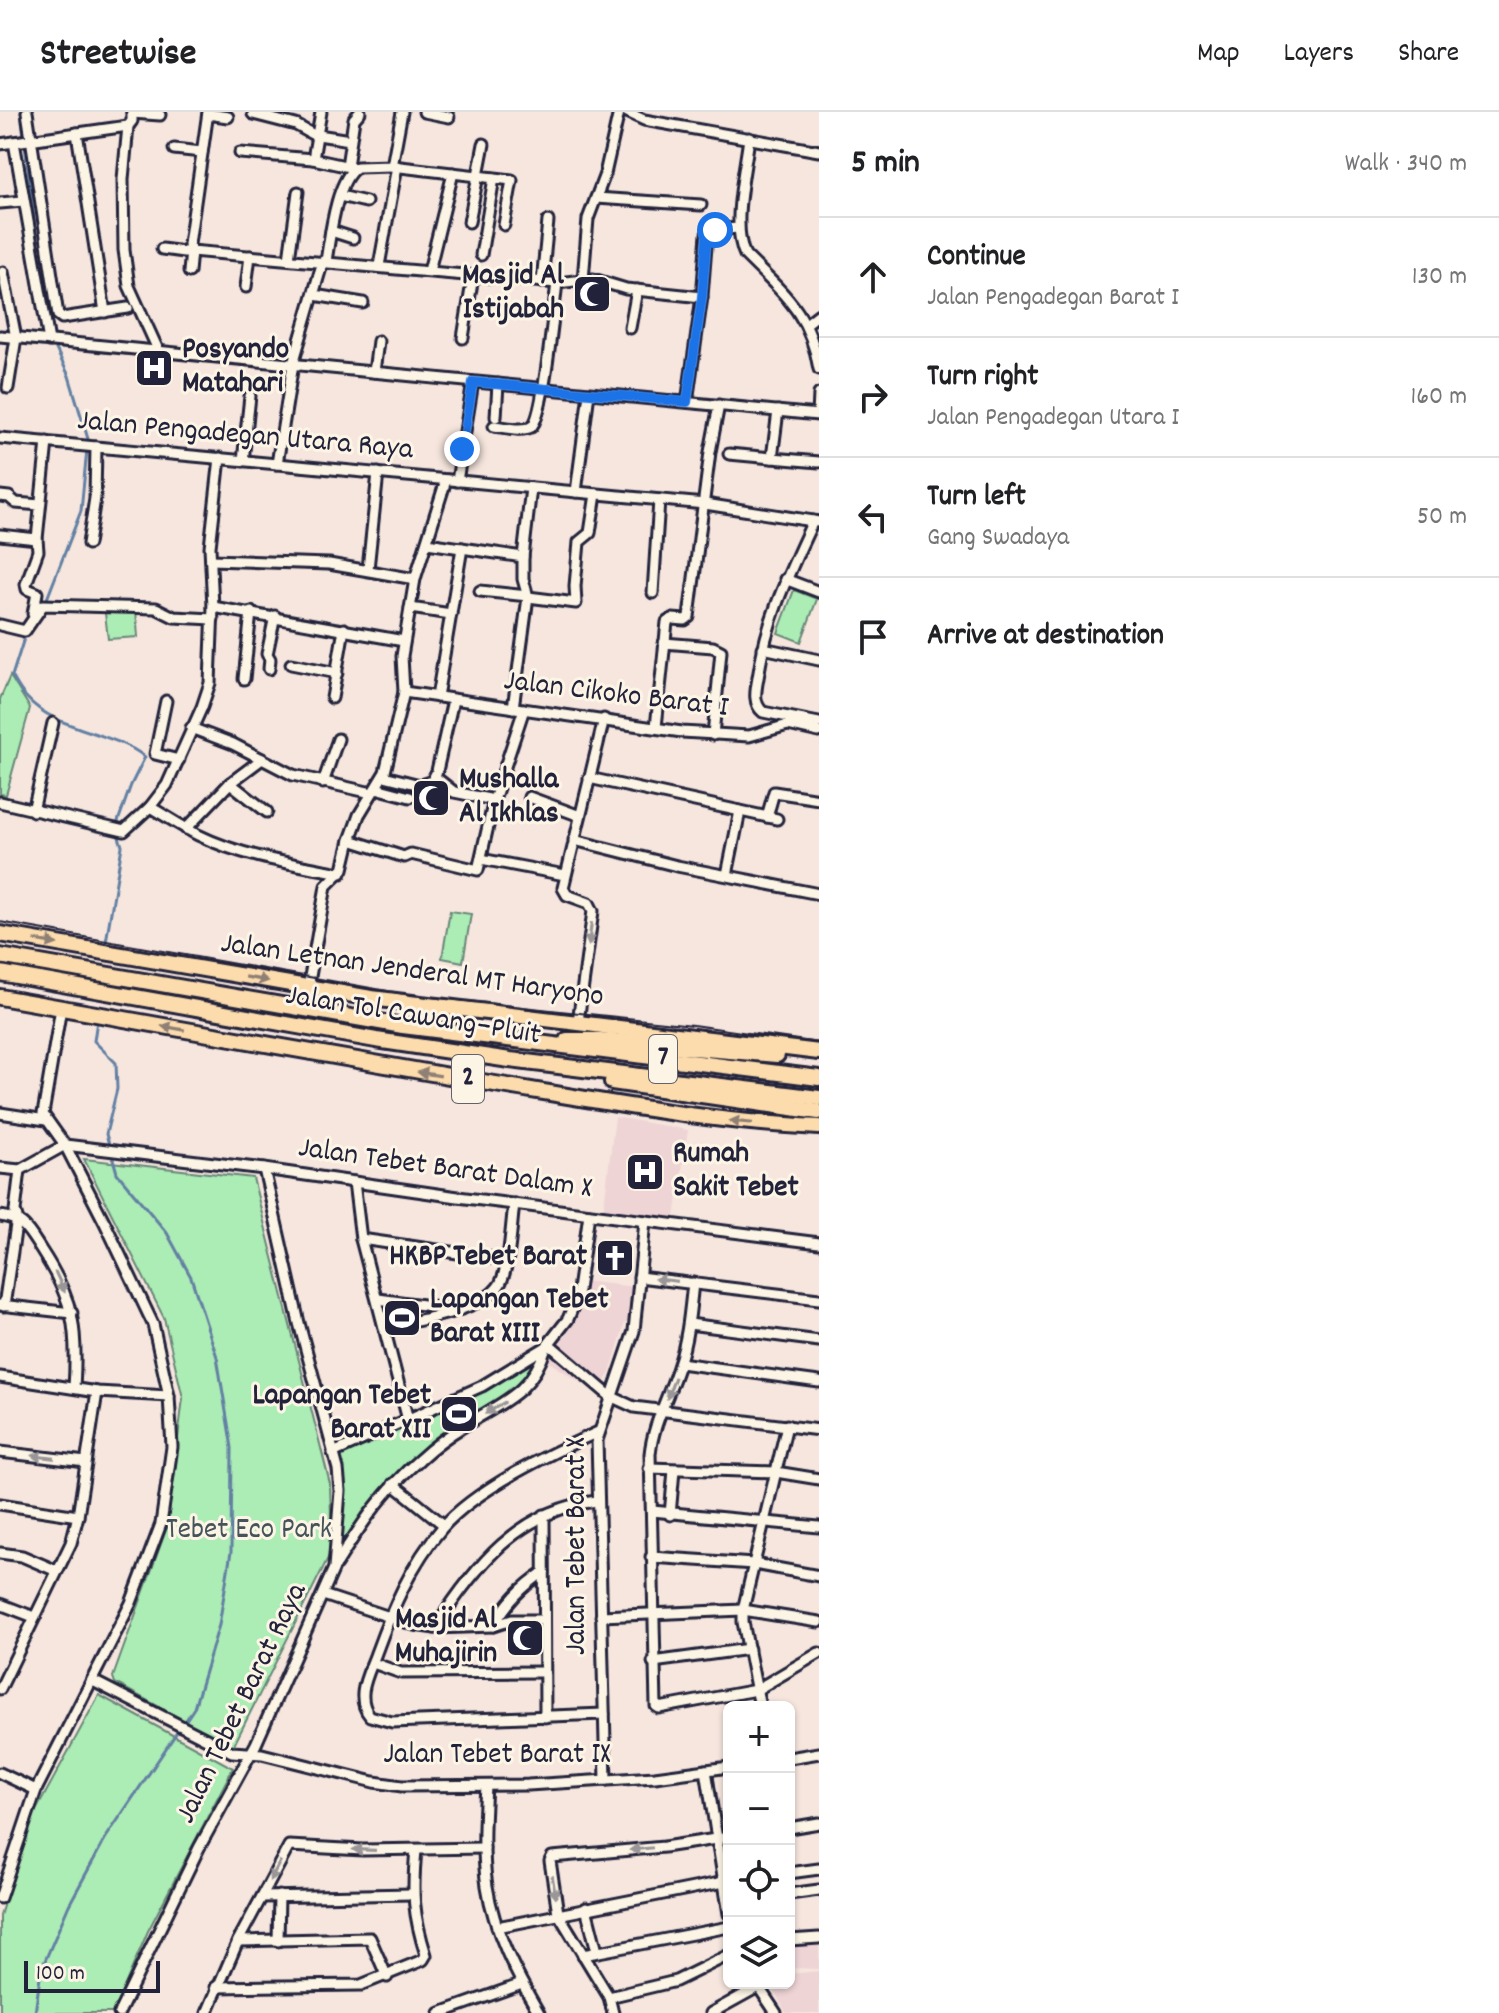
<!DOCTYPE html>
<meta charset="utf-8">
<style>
:root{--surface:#fff;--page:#f6f6f6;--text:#202124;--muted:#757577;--line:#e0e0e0}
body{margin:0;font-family:Dekko,sans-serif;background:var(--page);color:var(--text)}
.controls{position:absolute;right:24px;bottom:24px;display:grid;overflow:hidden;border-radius:12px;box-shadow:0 2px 6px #0004}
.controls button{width:72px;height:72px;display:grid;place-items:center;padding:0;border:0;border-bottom:2px solid var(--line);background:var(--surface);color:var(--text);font:40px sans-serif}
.scale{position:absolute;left:24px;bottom:20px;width:136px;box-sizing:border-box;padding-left:8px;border:4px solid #22223b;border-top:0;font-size:22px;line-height:28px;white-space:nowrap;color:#22223b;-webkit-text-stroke:6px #fcf5e5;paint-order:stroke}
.stop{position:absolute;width:24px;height:24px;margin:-18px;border:6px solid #1a73e8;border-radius:50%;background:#fff}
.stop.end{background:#1a73e8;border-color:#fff;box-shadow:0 2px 8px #0008}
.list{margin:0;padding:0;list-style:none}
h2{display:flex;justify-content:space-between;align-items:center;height:104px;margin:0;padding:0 32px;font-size:34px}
h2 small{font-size:26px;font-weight:400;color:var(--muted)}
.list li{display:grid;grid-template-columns:52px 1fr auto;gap:24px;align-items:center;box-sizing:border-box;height:120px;padding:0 32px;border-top:2px solid var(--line)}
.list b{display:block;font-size:30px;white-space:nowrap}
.list p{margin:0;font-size:26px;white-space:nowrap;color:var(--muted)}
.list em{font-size:26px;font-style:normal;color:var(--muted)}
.icon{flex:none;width:44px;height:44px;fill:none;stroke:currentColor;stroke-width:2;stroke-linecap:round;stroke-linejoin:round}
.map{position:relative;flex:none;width:819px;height:1901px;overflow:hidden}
header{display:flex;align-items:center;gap:48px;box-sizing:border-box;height:112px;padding:0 40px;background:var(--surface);border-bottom:2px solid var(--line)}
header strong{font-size:38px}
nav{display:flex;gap:44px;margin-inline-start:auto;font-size:28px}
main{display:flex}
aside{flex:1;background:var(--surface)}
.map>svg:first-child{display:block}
</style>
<header>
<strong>Streetwise</strong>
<nav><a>Map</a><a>Layers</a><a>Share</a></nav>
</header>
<main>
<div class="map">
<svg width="819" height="1901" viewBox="0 0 819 1901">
<rect width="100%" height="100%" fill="#f6e6de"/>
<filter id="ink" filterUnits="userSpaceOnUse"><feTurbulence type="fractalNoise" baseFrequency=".0125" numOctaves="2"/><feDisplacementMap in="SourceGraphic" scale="16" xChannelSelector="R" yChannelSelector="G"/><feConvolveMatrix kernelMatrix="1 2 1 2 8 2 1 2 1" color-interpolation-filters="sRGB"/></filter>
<g filter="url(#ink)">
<g fill="#efd4d6">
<polygon points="615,1005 688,1018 674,1111 603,1101"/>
<polygon points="584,1169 636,1175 631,1210 625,1211 610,1261 597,1281 546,1248 576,1202"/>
<polygon points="819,1829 819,1857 789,1856 789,1833"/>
<polygon points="819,1859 819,1901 786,1901 770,1871 789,1871 789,1862"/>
</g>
<g fill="#acecb5" stroke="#678778" stroke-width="2">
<polygon points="794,478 817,487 801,530 778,521"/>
<polygon points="136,499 138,525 108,527 105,501"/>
<polygon points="10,564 30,596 6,683 0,682 0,587"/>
<polygon points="450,799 471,802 463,850 442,846"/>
<polygon points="84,1047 253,1066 330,1372 332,1438 233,1635 115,1571 113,1565 167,1415 183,1286 164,1206"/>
<polygon points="542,1231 541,1239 522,1269 500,1288 455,1313 390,1370 362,1401 343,1436 341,1343 497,1266"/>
<polygon points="99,1583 233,1656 148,1819 113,1901 0,1901 0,1804 26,1717"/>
</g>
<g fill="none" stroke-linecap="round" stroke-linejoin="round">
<g stroke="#6380a3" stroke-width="3">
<polyline points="21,0 38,139"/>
<polyline points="45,492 81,399 88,327 69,264 54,233"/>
<path d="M26,520l-14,44c4,7 8,15 14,21 30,34 84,33 119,60l-14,28 -15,42"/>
<polyline points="105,836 122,734 118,722"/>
<polyline points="97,908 94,929 116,951 117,977 106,1022 117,1061 167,1121 191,1165 217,1245 232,1336 231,1440 219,1513 194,1596 184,1611"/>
<polyline points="35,1901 41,1858 69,1793 105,1727 179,1617"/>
</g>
<g stroke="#22223b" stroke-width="15">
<g id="minor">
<polyline points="27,0 58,203 62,206 128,196"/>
<polyline points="208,0 189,132 191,139 557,171 593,167 626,177 702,185"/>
<polyline points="321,0 313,47 354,56"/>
<polyline points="424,0 449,5"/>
<polyline points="627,0 644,8 819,39"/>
<polyline points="132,1 160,3"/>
<polyline points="208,2 228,5"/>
<polyline points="253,2 296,13 312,22 350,28"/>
<polyline points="128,14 123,67 124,138 129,174 159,240"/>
<polyline points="77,21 105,200"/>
<path d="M749,26c-4,33 -18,88 -4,117 38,38 65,58 74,114"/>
<polyline points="14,30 49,229"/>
<polyline points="0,32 128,14 132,9 132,0"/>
<polyline points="174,37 202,40"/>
<polyline points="240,41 313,47"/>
<polyline points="347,54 354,7 360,0"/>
<polyline points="392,54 512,68 504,113"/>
<polyline points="340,84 366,90"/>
<polyline points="596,86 701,93"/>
<polyline points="0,91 23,89"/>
<polyline points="469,110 484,32"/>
<polyline points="331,119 353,126"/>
<polyline points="162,137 184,140 191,139 189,160"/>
<polyline points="481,143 494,66"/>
<polyline points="289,147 298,80"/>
<path d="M326,149c4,-23 10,-82 31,-94l35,-1 10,-54"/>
<polyline points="379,154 397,54"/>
<polyline points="429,159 453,61"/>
<polyline points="3,160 16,226 8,276"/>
<polyline points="583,168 588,107 605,62 619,0"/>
<polyline points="542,170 548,109"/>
<polyline points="246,175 250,144"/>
<polyline points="314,183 363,191"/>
<polyline points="806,212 819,202"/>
<polyline points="630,216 637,178"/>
<polyline points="0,224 818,303 819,282"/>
<polyline points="463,226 473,164"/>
<polyline points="374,260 378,229"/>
<polyline points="687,290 702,185 707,122 715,118 738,116"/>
<polyline points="496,305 498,272"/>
<path d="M494,314c10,1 28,6 37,1 13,-8 23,-123 26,-144"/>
<polyline points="0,326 705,392 819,410"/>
<polyline points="729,342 772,346 778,299"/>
<polyline points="772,346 819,350"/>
<polyline points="243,349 250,284"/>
<polyline points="277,352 293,252 323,149"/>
<polyline points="457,369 473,270"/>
<polyline points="576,380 589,281"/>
<polyline points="0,384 9,385 16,391 40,393"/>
<path d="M813,409c-23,50 -46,96 -54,151 -2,14 -8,30 4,40l56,11"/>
<polyline points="0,423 37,427 47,330"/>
<polyline points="427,431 523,445"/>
<polyline points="88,432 95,386 96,335"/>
<polyline points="211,448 329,452 415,467"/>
<polyline points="368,457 378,361"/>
<polyline points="785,467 819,480"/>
<polyline points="480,479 528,484"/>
<polyline points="653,481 659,388"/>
<polyline points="528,485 576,491 575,474 579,430 590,421 596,382"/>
<polyline points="213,495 404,529"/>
<polyline points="410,496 451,502"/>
<polyline points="33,502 37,481 27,477 26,472 38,439 37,427"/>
<polyline points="0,513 25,519 43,493 156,496 174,505 213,507"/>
<polyline points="664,531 713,535 721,539 713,623"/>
<polyline points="763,536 819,548"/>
<polyline points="291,552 337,561"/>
<polyline points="269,557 270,547 267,542 275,504"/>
<polyline points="244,567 251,500"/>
<polyline points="404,580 682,620 749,624 788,613 819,620"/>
<polyline points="437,585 462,436"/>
<polyline points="332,586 344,517"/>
<polyline points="166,589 155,642 179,648"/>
<polyline points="513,596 528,485 523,467 523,445 531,376"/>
<polyline points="656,615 667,510 672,507 685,508 689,505 710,340 719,293"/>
<polyline points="191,616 233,632 293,663 372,681"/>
<polyline points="384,664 420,673 432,669 437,659 453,588"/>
<polyline points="435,665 454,680 494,688"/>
<polyline points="589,666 777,707"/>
<polyline points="230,671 267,700"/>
<polyline points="323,671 338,627"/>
<polyline points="376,676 410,685"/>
<polyline points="529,685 580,704"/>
<polyline points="0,690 124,719 150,695 167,673 202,595 210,571 213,495 210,435 220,346"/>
<path d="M150,695c16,9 32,20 48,28 45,22 95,29 143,38"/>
<polyline points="33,699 53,611"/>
<polyline points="767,705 774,680 819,687"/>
<polyline points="186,717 230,671 262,647"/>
<polyline points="350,728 404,745 411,742 478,758 494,688 524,597"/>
<polyline points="574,728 677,754 819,782"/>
<polyline points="481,747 565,763"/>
<polyline points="727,763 740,699"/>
<polyline points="308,876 326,774 343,757 350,728 359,703 385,660 404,580 402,544 415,467 446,368"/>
<polyline points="578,910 593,799 589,791 567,783 563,776 604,607"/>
<polyline points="0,1001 46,1008"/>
<polyline points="0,1056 20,1058 65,1033 264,1057 458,1085 819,1131"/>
<polyline points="354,1070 361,1127 408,1308"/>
<path d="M0,1104c24,3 28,14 41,34 33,50 37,79 33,138"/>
<polyline points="361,1127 506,1148"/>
<polyline points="639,1165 819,1187"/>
<path d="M693,1171c-3,27 -5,55 -14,81 -9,30 -26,59 -29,90l6,252 3,2 97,-18 63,-37"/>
<polyline points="378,1187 453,1197"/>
<polyline points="0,1193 72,1201"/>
<polyline points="4,1194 17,1106 15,1099 20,1058"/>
<polyline points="689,1212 819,1229"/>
<path d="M386,1215c29,-6 98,-16 114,-43 10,-19 11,-58 14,-80"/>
<polyline points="549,1232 610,1284 634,1295 819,1318"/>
<polyline points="680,1251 819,1270"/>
<polyline points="0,1265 97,1280 169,1284"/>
<path d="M598,1320c-47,21 -123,57 -156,96 -31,36 -50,81 -66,125 -7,20 -22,44 -6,63l22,6 212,-8"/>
<polyline points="0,1340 86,1350"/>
<polyline points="333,1341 482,1274 546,1235 568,1207 577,1185 589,1102"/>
<polyline points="649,1356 776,1360 819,1367"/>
<polyline points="393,1372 444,1413"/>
<polyline points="0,1392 78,1404"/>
<polyline points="652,1399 819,1415"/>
<polyline points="544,1403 545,1605"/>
<polyline points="670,1403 674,1358"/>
<polyline points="0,1441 22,1444 57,1459"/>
<polyline points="651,1445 754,1452 819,1464"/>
<path d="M336,1453c24,-39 48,-75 84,-106 13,-12 29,-24 44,-33 38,-24 67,-32 82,-78"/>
<polyline points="323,1483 414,1513 435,1516 493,1514 512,1508 544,1508"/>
<polyline points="0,1492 34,1505"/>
<polyline points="601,1504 743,1498 819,1510"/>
<path d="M493,1514c14,-23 28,-39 51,-54"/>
<path d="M435,1516c39,-61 85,-119 162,-127"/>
<polyline points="653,1550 749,1537"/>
<polyline points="373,1551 401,1561 544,1560"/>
<polyline points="93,1569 232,1640 262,1642 374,1670 402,1674 528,1673 655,1665 729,1655"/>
<polyline points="0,1577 71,1431 78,1404 97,1280"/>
<polyline points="760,1595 743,1510 743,1498 787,1313"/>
<polyline points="789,1646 819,1641"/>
<polyline points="706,1658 729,1802"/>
<polyline points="0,1661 36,1678"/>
<polyline points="606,1668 597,1328 634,1219 645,1109"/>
<path d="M486,1674c-2,33 -4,68 1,100 7,46 29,88 52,127"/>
<polyline points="789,1716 819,1711"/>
<polyline points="789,1761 819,1757"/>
<polyline points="789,1782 819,1778"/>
<polyline points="262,1785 412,1782"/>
<polyline points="0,1786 36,1678 131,1491 161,1412 172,1335 169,1284 153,1212 105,1111 65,1033 43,1002 61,896"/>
<polyline points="586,1796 597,1839"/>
<polyline points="497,1815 729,1769"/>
<polyline points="789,1828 819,1826"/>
<polyline points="238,1829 370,1826 387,1865"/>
<polyline points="278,1829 279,1784"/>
<polyline points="583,1843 729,1815"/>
<polyline points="756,1871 776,1901"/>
<path d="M216,1875l145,-2 62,-25 3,-5c-13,-41 -14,-62 -10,-105"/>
<polyline points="609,1885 676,1869 729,1843"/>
<polyline points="119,1901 199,1736 256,1632 334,1456 340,1379 338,1357 299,1211 264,1057"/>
<polyline points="207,1901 238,1829 289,1734 363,1738 484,1736"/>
<polyline points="440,1901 522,1872"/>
<polyline points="613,1901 609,1885 558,1801 550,1749 552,1745 664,1735 729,1725"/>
<polyline points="711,1901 758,1875"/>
</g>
</g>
<g stroke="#22223b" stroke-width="20">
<g id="highway">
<polyline points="0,822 371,886 819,940"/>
<polyline points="0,844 403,914 819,966"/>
<polyline points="0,861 376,928 510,948 819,986"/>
<path d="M0,885c161,28 322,58 483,85 112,18 222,40 336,45"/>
<polyline points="567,928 600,928 777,943"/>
<polyline points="612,970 819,1000"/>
</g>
</g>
<use href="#minor" stroke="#fcf5e5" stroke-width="9"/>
<use href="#highway" stroke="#fcdcac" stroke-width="14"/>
<polyline stroke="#22223b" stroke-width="2" points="0,810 410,883 693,913 819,931"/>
</g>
<defs><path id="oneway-solid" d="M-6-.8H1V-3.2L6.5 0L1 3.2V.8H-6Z" transform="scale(2)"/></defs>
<g fill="#9a9698">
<use href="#oneway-solid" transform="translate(590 822) rotate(97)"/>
<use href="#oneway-solid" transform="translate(666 1168) rotate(-173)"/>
<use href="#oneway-solid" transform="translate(60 1170) rotate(65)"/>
<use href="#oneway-solid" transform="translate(671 1276) rotate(110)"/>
<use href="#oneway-solid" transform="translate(495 1296) rotate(149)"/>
<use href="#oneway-solid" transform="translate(43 1345) rotate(-173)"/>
<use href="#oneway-solid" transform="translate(641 1737) rotate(174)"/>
<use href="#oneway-solid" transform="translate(364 1738) rotate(-178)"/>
<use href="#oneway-solid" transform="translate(275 1759) rotate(118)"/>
<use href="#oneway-solid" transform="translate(554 1775) rotate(81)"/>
</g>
<g fill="#8f7f74">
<use href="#oneway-solid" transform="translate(46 830) rotate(10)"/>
<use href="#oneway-solid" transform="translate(257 867) rotate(10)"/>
<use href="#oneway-solid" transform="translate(173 916) rotate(-170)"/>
<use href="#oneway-solid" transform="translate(429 962) rotate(-171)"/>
<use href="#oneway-solid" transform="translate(741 1010) rotate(-174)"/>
</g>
</g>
<g fill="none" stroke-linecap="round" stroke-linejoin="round" filter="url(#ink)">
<polyline stroke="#1a73e8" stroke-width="10" points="462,337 473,270 687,290 702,185 707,125 709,120 715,118"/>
</g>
<defs>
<g id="mosque-square" transform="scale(2)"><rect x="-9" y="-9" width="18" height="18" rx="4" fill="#22223b" stroke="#fcf5e5"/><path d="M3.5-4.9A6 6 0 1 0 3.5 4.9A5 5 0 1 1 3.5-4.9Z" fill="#fff"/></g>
<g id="hospital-square" transform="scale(2)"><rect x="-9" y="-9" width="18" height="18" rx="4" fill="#22223b" stroke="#fcf5e5"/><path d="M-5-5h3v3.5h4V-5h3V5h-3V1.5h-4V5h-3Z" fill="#fff"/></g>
<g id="church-square" transform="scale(2)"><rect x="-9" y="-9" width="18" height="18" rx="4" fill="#22223b" stroke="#fcf5e5"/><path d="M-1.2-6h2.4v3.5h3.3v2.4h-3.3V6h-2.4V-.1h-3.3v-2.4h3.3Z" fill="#fff"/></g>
<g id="stadium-square" transform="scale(2)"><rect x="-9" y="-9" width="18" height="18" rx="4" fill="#22223b" stroke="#fcf5e5"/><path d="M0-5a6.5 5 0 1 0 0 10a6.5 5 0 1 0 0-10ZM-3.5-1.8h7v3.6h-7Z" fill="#fff"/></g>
</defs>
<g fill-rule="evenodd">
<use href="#mosque-square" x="592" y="182"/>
<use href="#hospital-square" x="154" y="256"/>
<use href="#mosque-square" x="431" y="686"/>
<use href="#hospital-square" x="645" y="1060"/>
<use href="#church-square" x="615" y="1146"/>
<use href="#stadium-square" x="402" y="1206"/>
<use href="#stadium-square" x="459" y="1302"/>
<use href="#mosque-square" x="525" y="1526"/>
</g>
<g text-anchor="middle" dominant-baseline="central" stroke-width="6" stroke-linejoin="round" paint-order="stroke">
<g fill="#fcf5e5" stroke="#63616e" stroke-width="2">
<rect x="649" y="923" width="28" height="48" rx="6"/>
<rect x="452" y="943" width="32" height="48" rx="6"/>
</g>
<g font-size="28" font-weight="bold" fill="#22223b">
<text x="663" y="947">7</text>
<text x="468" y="967">2</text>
</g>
<g font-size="30" font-weight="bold" fill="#22223b" stroke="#fcf5e5" text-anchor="end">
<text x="564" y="165">Masjid Al<tspan x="564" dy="34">Istijabah</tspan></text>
<text x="182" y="239" text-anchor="start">Posyando<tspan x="182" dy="34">Matahari</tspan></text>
<text x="459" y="669" text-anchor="start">Mushalla<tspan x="459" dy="34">Al Ikhlas</tspan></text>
<text x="673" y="1043" text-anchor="start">Rumah<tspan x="673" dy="34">Sakit Tebet</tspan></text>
<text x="587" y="1146">HKBP Tebet Barat</text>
<text x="430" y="1189" text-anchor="start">Lapangan Tebet<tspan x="430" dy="34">Barat XIII</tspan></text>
<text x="431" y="1285">Lapangan Tebet<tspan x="431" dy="34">Barat XII</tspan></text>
<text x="497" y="1509">Masjid Al<tspan x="497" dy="34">Muhajirin</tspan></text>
</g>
<g font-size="30" fill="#22223b" stroke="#fcf5e5">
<text transform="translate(245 325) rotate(5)">Jalan Pengadegan Utara Raya</text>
<text transform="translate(616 584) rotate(7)">Jalan Cikoko Barat I</text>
<text transform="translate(412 860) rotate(8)">Jalan Letnan Jenderal MT Haryono</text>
<text transform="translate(413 905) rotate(9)">Jalan Tol Cawang–Pluit</text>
<text transform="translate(445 1058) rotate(8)">Jalan Tebet Barat Dalam X</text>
<text transform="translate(578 1434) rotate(-90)">Jalan Tebet Barat X</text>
<text transform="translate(243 1592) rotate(-64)">Jalan Tebet Barat Raya</text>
<text x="497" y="1644">Jalan Tebet Barat IX</text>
</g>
<g font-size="30" fill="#44545a" stroke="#fcf5e5">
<text x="249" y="1419">Tebet Eco Park</text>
</g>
</g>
</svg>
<div class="controls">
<button>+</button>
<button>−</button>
<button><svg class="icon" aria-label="locate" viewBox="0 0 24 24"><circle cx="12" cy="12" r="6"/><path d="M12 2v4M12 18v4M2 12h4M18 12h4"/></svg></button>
<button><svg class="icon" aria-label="layers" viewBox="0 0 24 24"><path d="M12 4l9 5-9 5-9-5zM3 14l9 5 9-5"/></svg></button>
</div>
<div class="scale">100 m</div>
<div class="stop" style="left:715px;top:118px"></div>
<div class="stop end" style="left:462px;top:337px"></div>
</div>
<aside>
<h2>5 min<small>Walk · 340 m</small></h2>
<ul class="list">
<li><svg class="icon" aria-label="ahead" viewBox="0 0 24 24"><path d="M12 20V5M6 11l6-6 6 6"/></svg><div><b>Continue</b><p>Jalan Pengadegan Barat I</p></div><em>130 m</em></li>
<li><svg class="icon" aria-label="right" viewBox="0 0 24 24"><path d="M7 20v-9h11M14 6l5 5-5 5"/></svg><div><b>Turn right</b><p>Jalan Pengadegan Utara I</p></div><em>160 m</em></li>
<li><svg class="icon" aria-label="left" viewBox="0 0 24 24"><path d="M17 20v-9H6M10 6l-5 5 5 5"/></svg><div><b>Turn left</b><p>Gang Swadaya</p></div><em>50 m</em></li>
<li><svg class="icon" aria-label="arrive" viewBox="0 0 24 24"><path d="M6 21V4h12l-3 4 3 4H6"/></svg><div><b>Arrive at destination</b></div></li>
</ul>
</aside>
</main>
